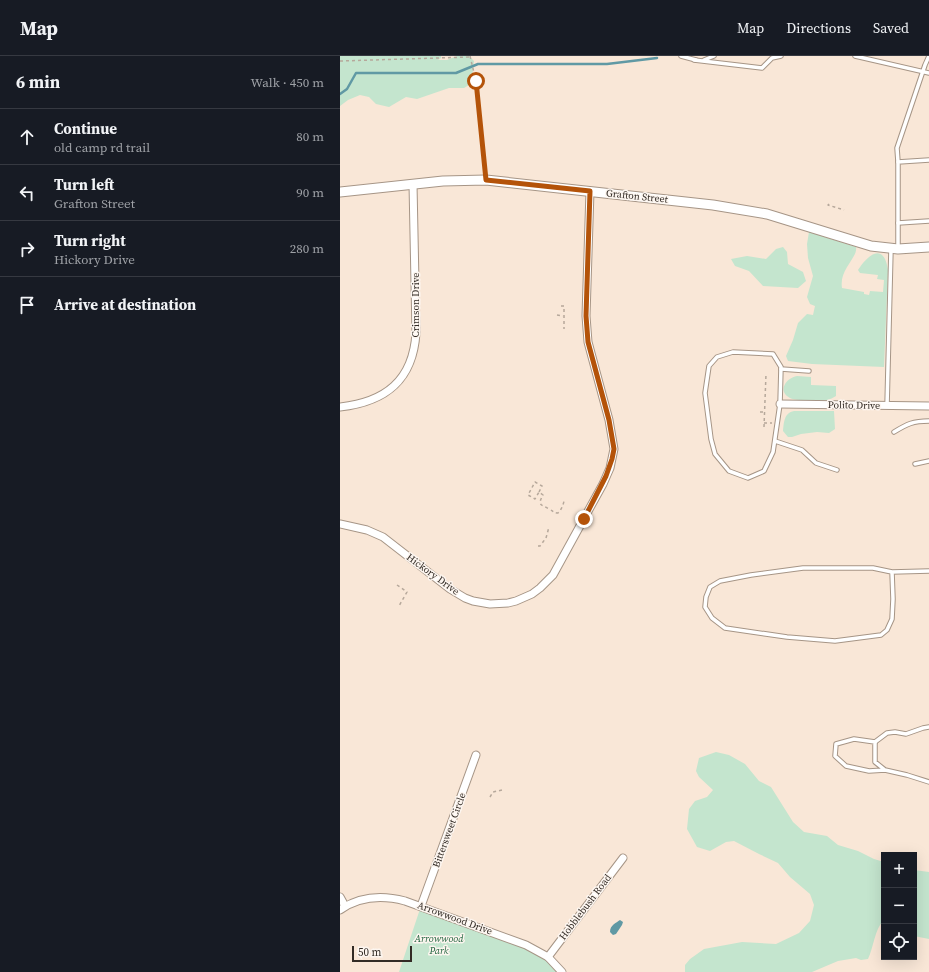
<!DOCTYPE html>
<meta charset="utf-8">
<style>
:root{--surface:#171b24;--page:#20242c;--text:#f1f3f6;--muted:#9ea1a6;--line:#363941}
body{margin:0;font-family:"Source Serif 4",serif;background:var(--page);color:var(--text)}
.controls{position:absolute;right:12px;bottom:12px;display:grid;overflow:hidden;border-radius:0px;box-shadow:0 4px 16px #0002}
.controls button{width:36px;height:36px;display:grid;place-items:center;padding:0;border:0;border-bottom:1px solid var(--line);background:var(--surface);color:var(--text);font:20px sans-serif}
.scale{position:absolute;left:12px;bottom:10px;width:60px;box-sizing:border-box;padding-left:4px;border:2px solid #322b25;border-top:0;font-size:11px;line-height:14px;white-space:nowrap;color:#322b25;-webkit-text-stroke:3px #fdf6f0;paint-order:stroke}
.stop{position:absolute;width:12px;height:12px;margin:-9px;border:3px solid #b45309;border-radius:50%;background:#fff}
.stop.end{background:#b45309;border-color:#fff;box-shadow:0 1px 4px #0008}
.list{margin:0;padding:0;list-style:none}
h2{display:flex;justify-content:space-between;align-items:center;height:52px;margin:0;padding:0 16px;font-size:17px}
h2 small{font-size:13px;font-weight:400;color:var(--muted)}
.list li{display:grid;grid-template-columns:26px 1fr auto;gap:12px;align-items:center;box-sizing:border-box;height:56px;padding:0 16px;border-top:1px solid var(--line)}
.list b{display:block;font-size:15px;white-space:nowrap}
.list p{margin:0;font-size:13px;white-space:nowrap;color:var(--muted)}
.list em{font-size:13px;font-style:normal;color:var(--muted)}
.icon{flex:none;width:22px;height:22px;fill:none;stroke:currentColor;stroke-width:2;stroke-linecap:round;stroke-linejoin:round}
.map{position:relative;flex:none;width:589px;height:916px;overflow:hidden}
header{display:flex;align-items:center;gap:24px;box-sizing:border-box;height:56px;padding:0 20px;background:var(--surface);border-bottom:1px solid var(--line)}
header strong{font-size:19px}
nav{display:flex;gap:22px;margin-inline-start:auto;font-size:14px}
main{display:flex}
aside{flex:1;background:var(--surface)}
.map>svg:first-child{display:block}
</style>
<header>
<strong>Map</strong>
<nav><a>Map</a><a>Directions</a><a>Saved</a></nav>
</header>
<main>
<aside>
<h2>6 min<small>Walk · 450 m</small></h2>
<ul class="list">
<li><svg class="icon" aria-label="ahead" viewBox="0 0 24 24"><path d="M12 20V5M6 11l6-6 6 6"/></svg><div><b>Continue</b><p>old camp rd trail</p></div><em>80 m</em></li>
<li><svg class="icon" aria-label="left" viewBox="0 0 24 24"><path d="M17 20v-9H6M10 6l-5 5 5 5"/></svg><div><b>Turn left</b><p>Grafton Street</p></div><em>90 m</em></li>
<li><svg class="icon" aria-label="right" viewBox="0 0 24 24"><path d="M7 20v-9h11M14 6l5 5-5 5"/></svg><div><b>Turn right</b><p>Hickory Drive</p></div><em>280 m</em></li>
<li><svg class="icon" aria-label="arrive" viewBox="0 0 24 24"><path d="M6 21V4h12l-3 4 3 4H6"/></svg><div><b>Arrive at destination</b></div></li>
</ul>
</aside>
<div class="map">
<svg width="589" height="916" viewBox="0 0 589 916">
<rect width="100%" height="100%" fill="#f9e7d7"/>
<g fill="#c4e5ce">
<polygon points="0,0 101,0 101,2 98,4 107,4 117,0 129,0 134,5 132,21 129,29 124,32 109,32 77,43 66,41 49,51 36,48 29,41 20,39 8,44 0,50"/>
<path d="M469,176l47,15c2,11 -17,22 -14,41l22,4v2l5,1 1,-4 13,1 1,-12 -7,-1 1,-4 -18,-2 -2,-3c11,-17 26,-27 30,0l-4,97 -72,-3 -24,-3 -2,-5 7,-16 5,-17 9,-9 6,1 2,-9 -5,-2 -3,-7 6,-21 -5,-18 -1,-14z"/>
<polygon points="443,191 447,196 448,208 463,216 466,225 458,232 423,230 409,215 395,210 391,203 407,200 426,203 436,193"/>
<path d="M457,320l14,1v8l25,1v10c-3,2 -6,3 -9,4 -6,1 -32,1 -37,-2 -13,-7 -4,-20 7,-22z"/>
<path d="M454,355h40l1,18 -6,4 -12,-1 -16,2 -9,3h-4l-5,-6c1,-9 1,-18 11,-20z"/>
<path d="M376,696l13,3 16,9 14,17 12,6 22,35 11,10 23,4 11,9 20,6 16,8 10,3v57c-10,12 -10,27 -16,40l-7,1 -5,-2 -18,3 -26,11h-127v-7l5,-6 14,-10 38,-7 34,2 23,-11 11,-12 4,-16 -4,-11 -20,-17 -12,-14 -19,-9 -25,-13 -8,1 -16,9 -13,-4 -10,-18 2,-20 6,-8 12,-4 6,-7 -14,-13 -3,-6 3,-13z"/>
<polygon points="574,814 589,816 589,883 574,880"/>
<polygon points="81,850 198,894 222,916 59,916"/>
</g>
<path fill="#6099a4" d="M280,864l3,2 -1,3 -6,9 -3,1 -3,-3c0,-7 6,-9 10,-12z"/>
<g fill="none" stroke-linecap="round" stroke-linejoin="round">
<polyline stroke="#6099a4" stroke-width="2.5" points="0,38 7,33 16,17 116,17 138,8 267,8 317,2"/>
<g stroke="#a69586" stroke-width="5.5">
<g id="service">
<polyline points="341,0 356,4"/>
<polyline points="515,0 589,17"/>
<polyline points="354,4 422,12 432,2 441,0"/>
<polyline points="364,4 374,0"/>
<polyline points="558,106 557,92 585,9 589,0"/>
<polyline points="558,167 589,165"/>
<polyline points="558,192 558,106 589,104"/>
<polygon points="393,296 433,298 441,311 440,348 433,396 424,415 408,422 389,415 375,398 371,383 365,337 369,310 377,301"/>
<polyline points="441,313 469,315"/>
<polyline points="547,350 551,193"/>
<path d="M554,376c13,-8 19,-11 35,-11"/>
<polyline points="435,385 462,394 476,407 497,414"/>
<polyline points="575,408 589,405"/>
<polyline points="552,516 553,543 552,563 547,574 541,579 495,585 447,581 385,572 372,562 365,551 366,541 370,531 380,525 411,519 463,512 533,512 552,516 589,515"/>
<polyline points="535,686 547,677 555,676 566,678 583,672 589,671"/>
<polyline points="545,714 535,706 535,686 514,683 496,688 495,700 506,710 529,715 545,714 567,719 589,726"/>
</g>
</g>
<g stroke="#a69586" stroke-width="9">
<g id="minor">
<polyline points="440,348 589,350"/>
<path d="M0,351c45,-5 73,-26 76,-74l-3,-149"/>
<polyline points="0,468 27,474 43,481 110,533 125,542 133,545 150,548 168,547 176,545 192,538 200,532 213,519 263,428 270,412 274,393 269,364 248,286 246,260 250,135"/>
<polyline points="0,841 5,850"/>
<polyline points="81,850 136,699"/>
<path d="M0,854c20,-14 42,-15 65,-9l121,44 22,12 14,15"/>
<polyline points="208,901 283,802"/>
</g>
</g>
<g stroke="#a69586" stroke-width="11">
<polyline id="tertiary" points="0,136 103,125 146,124 373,149 427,158 531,190 558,193 589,191"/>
</g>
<g stroke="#b6a89b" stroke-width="1.5" stroke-dasharray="3 3" stroke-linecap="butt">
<polyline points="130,0 136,25 145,115"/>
<polyline points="0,5 130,1"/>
<polyline points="489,148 488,149 504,154"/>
<polyline points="221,250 224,250 224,273"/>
<polyline points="217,259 223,260"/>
<polyline points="420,356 425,356"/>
<polyline points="424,367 432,367"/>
<polyline points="424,371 426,318"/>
<path d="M199,436l3,-6 -7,-4 -7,13 7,4 4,-7 4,3c-6,11 -2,9 6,14 4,2 5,4 9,4 3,-3 5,-7 6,-12l-2,-1"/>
<polyline points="198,490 200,490 206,482 209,471"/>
<polyline points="57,529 67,536 59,550"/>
<polyline points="150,741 153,736 162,734 163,735"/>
</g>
<use href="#service" stroke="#fff" stroke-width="3.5"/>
<use href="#minor" stroke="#fff" stroke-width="7"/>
<use href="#tertiary" stroke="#fff" stroke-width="9"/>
</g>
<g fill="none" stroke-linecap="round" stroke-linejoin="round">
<polyline stroke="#b45309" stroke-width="5" points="136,25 146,124 250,135 246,260 248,286 269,364 274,393 272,403 266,420 244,463"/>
</g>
<g text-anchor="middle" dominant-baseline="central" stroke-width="3" stroke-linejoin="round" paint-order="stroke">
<g font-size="10" fill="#322b25" stroke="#fdf6f0">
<text transform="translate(297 140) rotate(6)">Grafton Street</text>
<text transform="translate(75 249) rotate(-90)">Crimson Drive</text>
<text transform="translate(514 349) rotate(1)">Polito Drive</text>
<text transform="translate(93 518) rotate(36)">Hickory Drive</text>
<text transform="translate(109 774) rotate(-70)">Bittersweet Circle</text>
<text transform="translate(245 851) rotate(-53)">Hobblebush Road</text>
<text transform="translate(115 862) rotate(20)">Arrowwood Drive</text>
</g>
<g font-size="10" font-style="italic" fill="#1f633d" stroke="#fdf6f0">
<text x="99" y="882">Arrowwood<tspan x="99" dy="12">Park</tspan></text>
</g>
</g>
</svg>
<div class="controls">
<button>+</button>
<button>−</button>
<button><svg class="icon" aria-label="locate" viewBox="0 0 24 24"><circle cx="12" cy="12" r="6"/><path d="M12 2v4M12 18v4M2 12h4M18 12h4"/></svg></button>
</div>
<div class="scale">50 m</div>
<div class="stop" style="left:136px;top:25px"></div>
<div class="stop end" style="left:244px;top:463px"></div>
</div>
</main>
